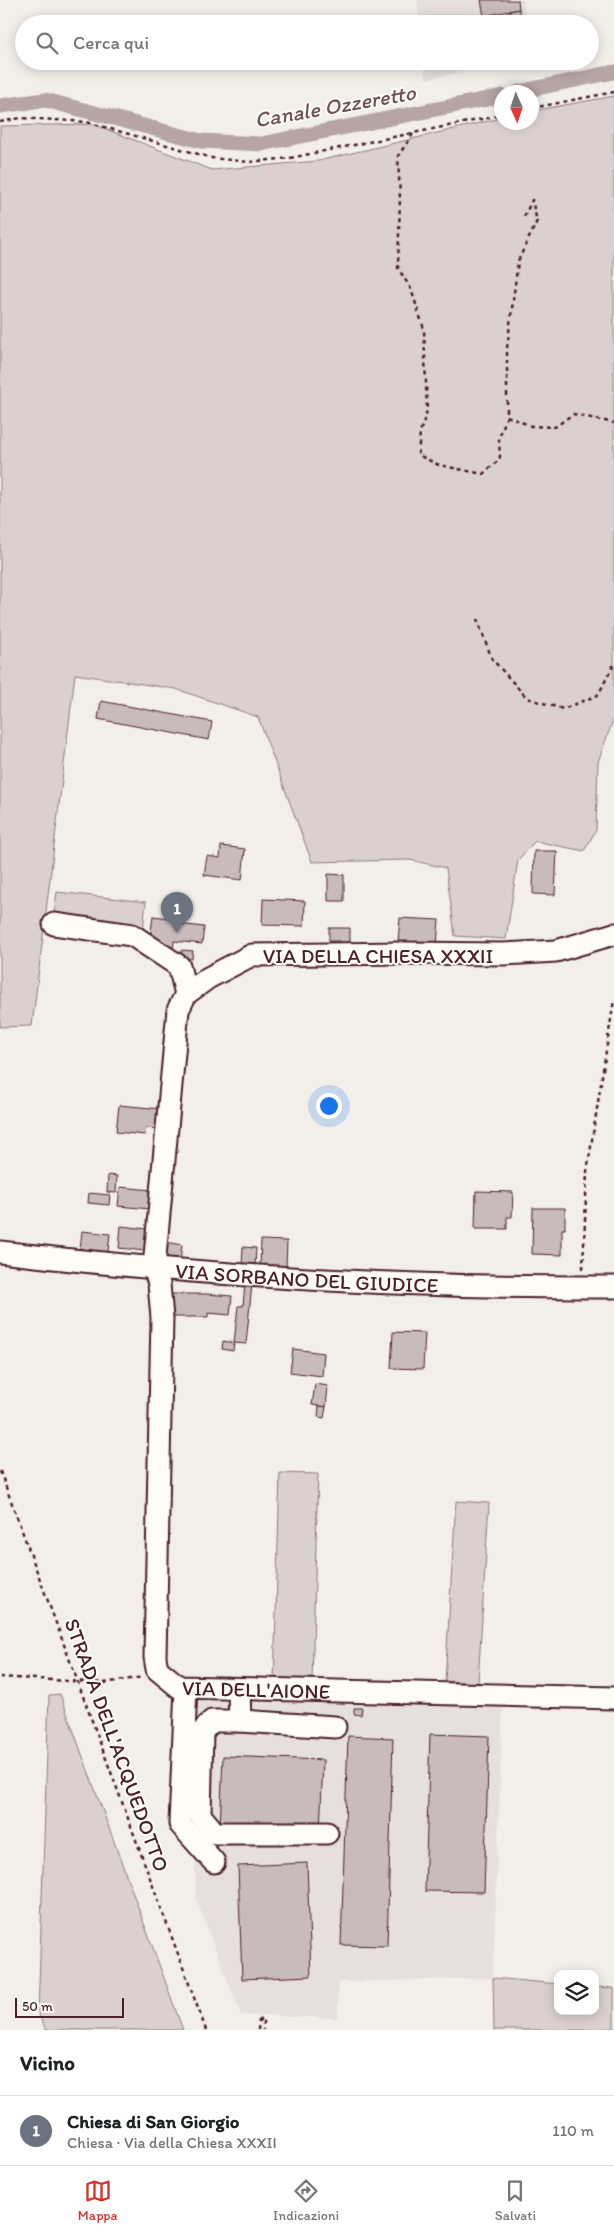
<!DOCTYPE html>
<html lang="it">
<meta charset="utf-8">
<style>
:root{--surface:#fff;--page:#f2f2f2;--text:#202124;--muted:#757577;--line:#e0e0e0;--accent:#d93025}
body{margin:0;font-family:Itim,sans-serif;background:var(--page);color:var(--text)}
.controls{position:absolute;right:15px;bottom:15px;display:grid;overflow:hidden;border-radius:10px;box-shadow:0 2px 12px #0003}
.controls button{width:45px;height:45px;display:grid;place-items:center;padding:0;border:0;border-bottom:1px solid var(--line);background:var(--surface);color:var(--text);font:25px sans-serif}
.compass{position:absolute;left:494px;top:85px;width:45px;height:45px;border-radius:50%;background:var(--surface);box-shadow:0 2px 12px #0003;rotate:177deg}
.scale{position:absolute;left:15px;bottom:12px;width:109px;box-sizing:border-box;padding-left:5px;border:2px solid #4a1f2b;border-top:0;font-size:14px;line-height:18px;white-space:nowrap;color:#4a1f2b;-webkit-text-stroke:4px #fdfcf7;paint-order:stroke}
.you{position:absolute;left:328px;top:1105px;width:18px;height:18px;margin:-12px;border:4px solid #fff;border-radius:50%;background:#1a73e8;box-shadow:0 0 0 8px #1a73e833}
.badge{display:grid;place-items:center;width:32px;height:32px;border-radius:50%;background:var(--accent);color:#fff;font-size:16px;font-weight:700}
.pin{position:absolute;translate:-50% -41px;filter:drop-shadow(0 1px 2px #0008)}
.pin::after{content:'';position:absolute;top:26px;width:18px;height:15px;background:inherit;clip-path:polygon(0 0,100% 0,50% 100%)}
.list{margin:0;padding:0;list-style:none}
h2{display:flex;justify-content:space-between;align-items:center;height:65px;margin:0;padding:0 20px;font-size:21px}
h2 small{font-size:16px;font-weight:400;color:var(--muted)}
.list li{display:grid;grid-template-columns:32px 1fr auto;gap:15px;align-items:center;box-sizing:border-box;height:70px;padding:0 20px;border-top:1px solid var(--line)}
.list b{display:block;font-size:19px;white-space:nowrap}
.list p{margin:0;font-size:16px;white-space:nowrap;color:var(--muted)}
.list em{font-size:16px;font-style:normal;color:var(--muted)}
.icon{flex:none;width:28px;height:28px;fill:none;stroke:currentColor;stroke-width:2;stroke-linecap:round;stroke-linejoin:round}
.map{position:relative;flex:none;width:614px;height:2030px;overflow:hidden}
.search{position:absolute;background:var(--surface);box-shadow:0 2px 12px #0003;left:15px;right:15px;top:15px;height:55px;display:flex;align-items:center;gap:12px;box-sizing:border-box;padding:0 18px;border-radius:28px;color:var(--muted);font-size:19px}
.sheet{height:135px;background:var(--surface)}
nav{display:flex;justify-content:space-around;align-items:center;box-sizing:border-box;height:70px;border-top:1px solid var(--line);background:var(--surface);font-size:14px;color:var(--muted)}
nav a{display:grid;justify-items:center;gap:2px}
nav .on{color:var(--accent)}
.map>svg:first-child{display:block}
</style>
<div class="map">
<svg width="614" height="2030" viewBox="0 0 614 2030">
<rect width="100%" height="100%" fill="#f2efeb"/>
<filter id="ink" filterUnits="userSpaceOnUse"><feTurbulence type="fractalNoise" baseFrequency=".02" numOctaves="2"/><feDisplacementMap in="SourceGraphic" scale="10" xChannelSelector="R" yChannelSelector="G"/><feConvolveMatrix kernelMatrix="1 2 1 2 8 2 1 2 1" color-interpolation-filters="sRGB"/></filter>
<g filter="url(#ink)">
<g fill="#e5dfdd">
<polygon points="417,0 523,0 528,24 420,24"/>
<polygon points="424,61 518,61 426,79"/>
<polygon points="175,1693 503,1699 493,1978 338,1982 338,2018 241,2015 196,1899 195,1856 171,1832"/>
</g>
<g fill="#d9d0cf" stroke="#92787d">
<polygon points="614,96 614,717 598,762 596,830 584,851 535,841 518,860 506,939 455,936 446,868 410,860 312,862 258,717 176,689 75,674 32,1026 0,1027 0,126 93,124 212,170 318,161 501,118 502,122 532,122 532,111"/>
<polygon points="57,892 146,902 143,931 53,921"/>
<polygon points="280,1473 318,1474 312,1682 274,1682"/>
<polygon points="456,1501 489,1503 478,1683 445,1681"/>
<polygon points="60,1694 183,2030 46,2030 38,2013 49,1695"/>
<polygon points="493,1978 558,1984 558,2011 595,2011 595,1987 614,1988 614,2028 583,2030 494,2030"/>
</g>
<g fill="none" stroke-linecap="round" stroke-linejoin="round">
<g stroke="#b7a5a6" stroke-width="15">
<polyline points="518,92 614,72"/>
<polyline points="0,106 45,100 201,141 261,144 502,96"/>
</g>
</g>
<g fill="#c8bbbb" stroke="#4a1f2b">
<polygon points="481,0 518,0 519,9 484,16"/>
<polygon points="519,9 520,15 511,16 510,11"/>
<polygon points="101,701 212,722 209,740 98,719"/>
<polygon points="221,846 245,849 242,880 204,875 207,856 220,858"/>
<polygon points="534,851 557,851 555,895 533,894"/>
<polygon points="328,874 344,875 344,901 328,901"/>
<polygon points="263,899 305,901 304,926 262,925"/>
<polygon points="153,916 179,919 179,924 204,927 202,944 174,941 173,952 150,939"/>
<polygon points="400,918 439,920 437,945 398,942"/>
<polygon points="329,928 350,928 350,950 340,950 340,941 329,941"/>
<polygon points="182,950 193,951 192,959 181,958"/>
<polygon points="119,1105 161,1109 159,1129 146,1128 145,1135 116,1132"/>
<polygon points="108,1175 117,1176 116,1193 107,1192"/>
<polygon points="120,1187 152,1190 150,1209 118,1206"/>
<polygon points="476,1191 513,1192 512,1217 507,1217 507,1229 475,1229"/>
<polygon points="89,1193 110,1195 109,1205 88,1203"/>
<polygon points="533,1208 565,1208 565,1229 562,1229 562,1255 532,1254"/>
<polygon points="121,1226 148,1229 145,1251 119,1248"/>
<polygon points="82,1231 110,1234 108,1252 80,1249"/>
<polygon points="261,1240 287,1241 286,1267 260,1266"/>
<polygon points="161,1241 182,1245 180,1262 158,1259"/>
<polygon points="243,1247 256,1248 255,1267 242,1266"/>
<polygon points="245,1284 252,1284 246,1344 234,1343 238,1306 243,1306"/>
<polygon points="171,1294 207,1294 232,1296 230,1315 208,1313 208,1317 171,1317"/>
<polygon points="393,1332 425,1333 423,1369 391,1368"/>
<polygon points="223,1341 234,1343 233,1351 222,1349"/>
<polygon points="293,1349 324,1353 322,1376 290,1372"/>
<polygon points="315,1384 328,1386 326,1407 312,1405"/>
<polygon points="319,1406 326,1407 324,1418 318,1417"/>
<polygon points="354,1708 362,1708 361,1715 354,1714"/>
<polygon points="430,1734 489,1736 484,1892 425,1891"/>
<polygon points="348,1736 393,1738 387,1946 341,1945"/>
<polygon points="223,1756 323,1760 320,1833 220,1830"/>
<polygon points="307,1863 311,1976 242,1979 238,1866"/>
</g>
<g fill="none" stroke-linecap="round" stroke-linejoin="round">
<g stroke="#4a1f2b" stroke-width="25">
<g id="minor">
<polyline points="54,924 132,935 179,966 186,994"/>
<path id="s1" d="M614,934l-58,17 -52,3 -101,-1 -151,2 -44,23 -22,16 -8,16 -24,257 5,17 3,34 -7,339 2,12 22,18 435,11"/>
<path id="s2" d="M0,1252c203,24 409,36 614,35"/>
<polyline points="186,1688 180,1824 214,1862"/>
<polyline points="239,1689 240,1721 335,1727"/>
<polyline points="240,1721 212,1721 202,1732 200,1815 215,1833 327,1833"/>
</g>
</g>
<g stroke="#4a1f2b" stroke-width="2.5" stroke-dasharray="4 4" stroke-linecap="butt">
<polyline points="532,108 614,92"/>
<polyline points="0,122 21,118 87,122 212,158 249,162 290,158 502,115"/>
<polyline points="413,134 398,156 400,198 398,268 411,289 424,329 427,411 420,432 418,455 439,465 483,474 500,459 499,438 507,416 507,348 518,261 537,221 532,200 523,219"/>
<polyline points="507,416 531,426 555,427 573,414 614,423"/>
<polyline points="477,619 492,659 527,698 563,709 598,695 614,664"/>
<polyline points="583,1269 587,1172 614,1000"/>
<polyline points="0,1471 206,2030"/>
<polyline points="0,1677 104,1683 143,1677"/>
<polyline points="258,2030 259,2020 263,2019 263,2030"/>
</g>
<use href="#minor" stroke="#fdfcf7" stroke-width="21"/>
</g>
</g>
<g text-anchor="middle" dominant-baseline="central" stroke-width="4" stroke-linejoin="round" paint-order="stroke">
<g font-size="21" fill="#4a1f2b" stroke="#fdfcf7">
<text x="378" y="955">VIA DELLA CHIESA XXXII</text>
<text stroke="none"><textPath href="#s2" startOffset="308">VIA SORBANO DEL GIUDICE</textPath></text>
<text stroke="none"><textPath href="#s1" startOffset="1226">VIA DELL'AIONE</textPath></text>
<text transform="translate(117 1745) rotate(70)">STRADA DELL'ACQUEDOTTO</text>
</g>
<g font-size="22" font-style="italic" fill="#704e56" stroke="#fdfcf7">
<text transform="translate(335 106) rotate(-10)">Canale Ozzeretto</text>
</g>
</g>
</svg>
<div class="controls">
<button><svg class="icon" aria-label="layers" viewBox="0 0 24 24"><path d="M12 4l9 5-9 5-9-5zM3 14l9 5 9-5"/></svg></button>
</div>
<svg class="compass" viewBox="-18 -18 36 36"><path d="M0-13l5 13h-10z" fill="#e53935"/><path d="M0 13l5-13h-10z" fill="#757577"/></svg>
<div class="scale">50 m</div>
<div class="you"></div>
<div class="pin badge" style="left:177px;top:933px;background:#6b7280">1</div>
<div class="search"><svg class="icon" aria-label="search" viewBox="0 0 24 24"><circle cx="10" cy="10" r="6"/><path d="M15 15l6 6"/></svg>Cerca qui</div>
</div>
<section class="sheet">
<h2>Vicino<small></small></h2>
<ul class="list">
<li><span class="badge" style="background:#6b7280">1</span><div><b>Chiesa di San Giorgio</b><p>Chiesa · Via della Chiesa XXXII</p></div><em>110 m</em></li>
</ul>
</section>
<nav>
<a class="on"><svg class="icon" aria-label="map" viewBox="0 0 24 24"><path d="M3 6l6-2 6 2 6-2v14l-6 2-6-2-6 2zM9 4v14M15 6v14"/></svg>Mappa</a>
<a><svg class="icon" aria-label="directions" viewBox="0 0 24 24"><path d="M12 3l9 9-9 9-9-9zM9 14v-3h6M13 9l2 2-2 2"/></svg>Indicazioni</a>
<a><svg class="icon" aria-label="saved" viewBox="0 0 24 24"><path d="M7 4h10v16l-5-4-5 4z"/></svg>Salvati</a>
</nav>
